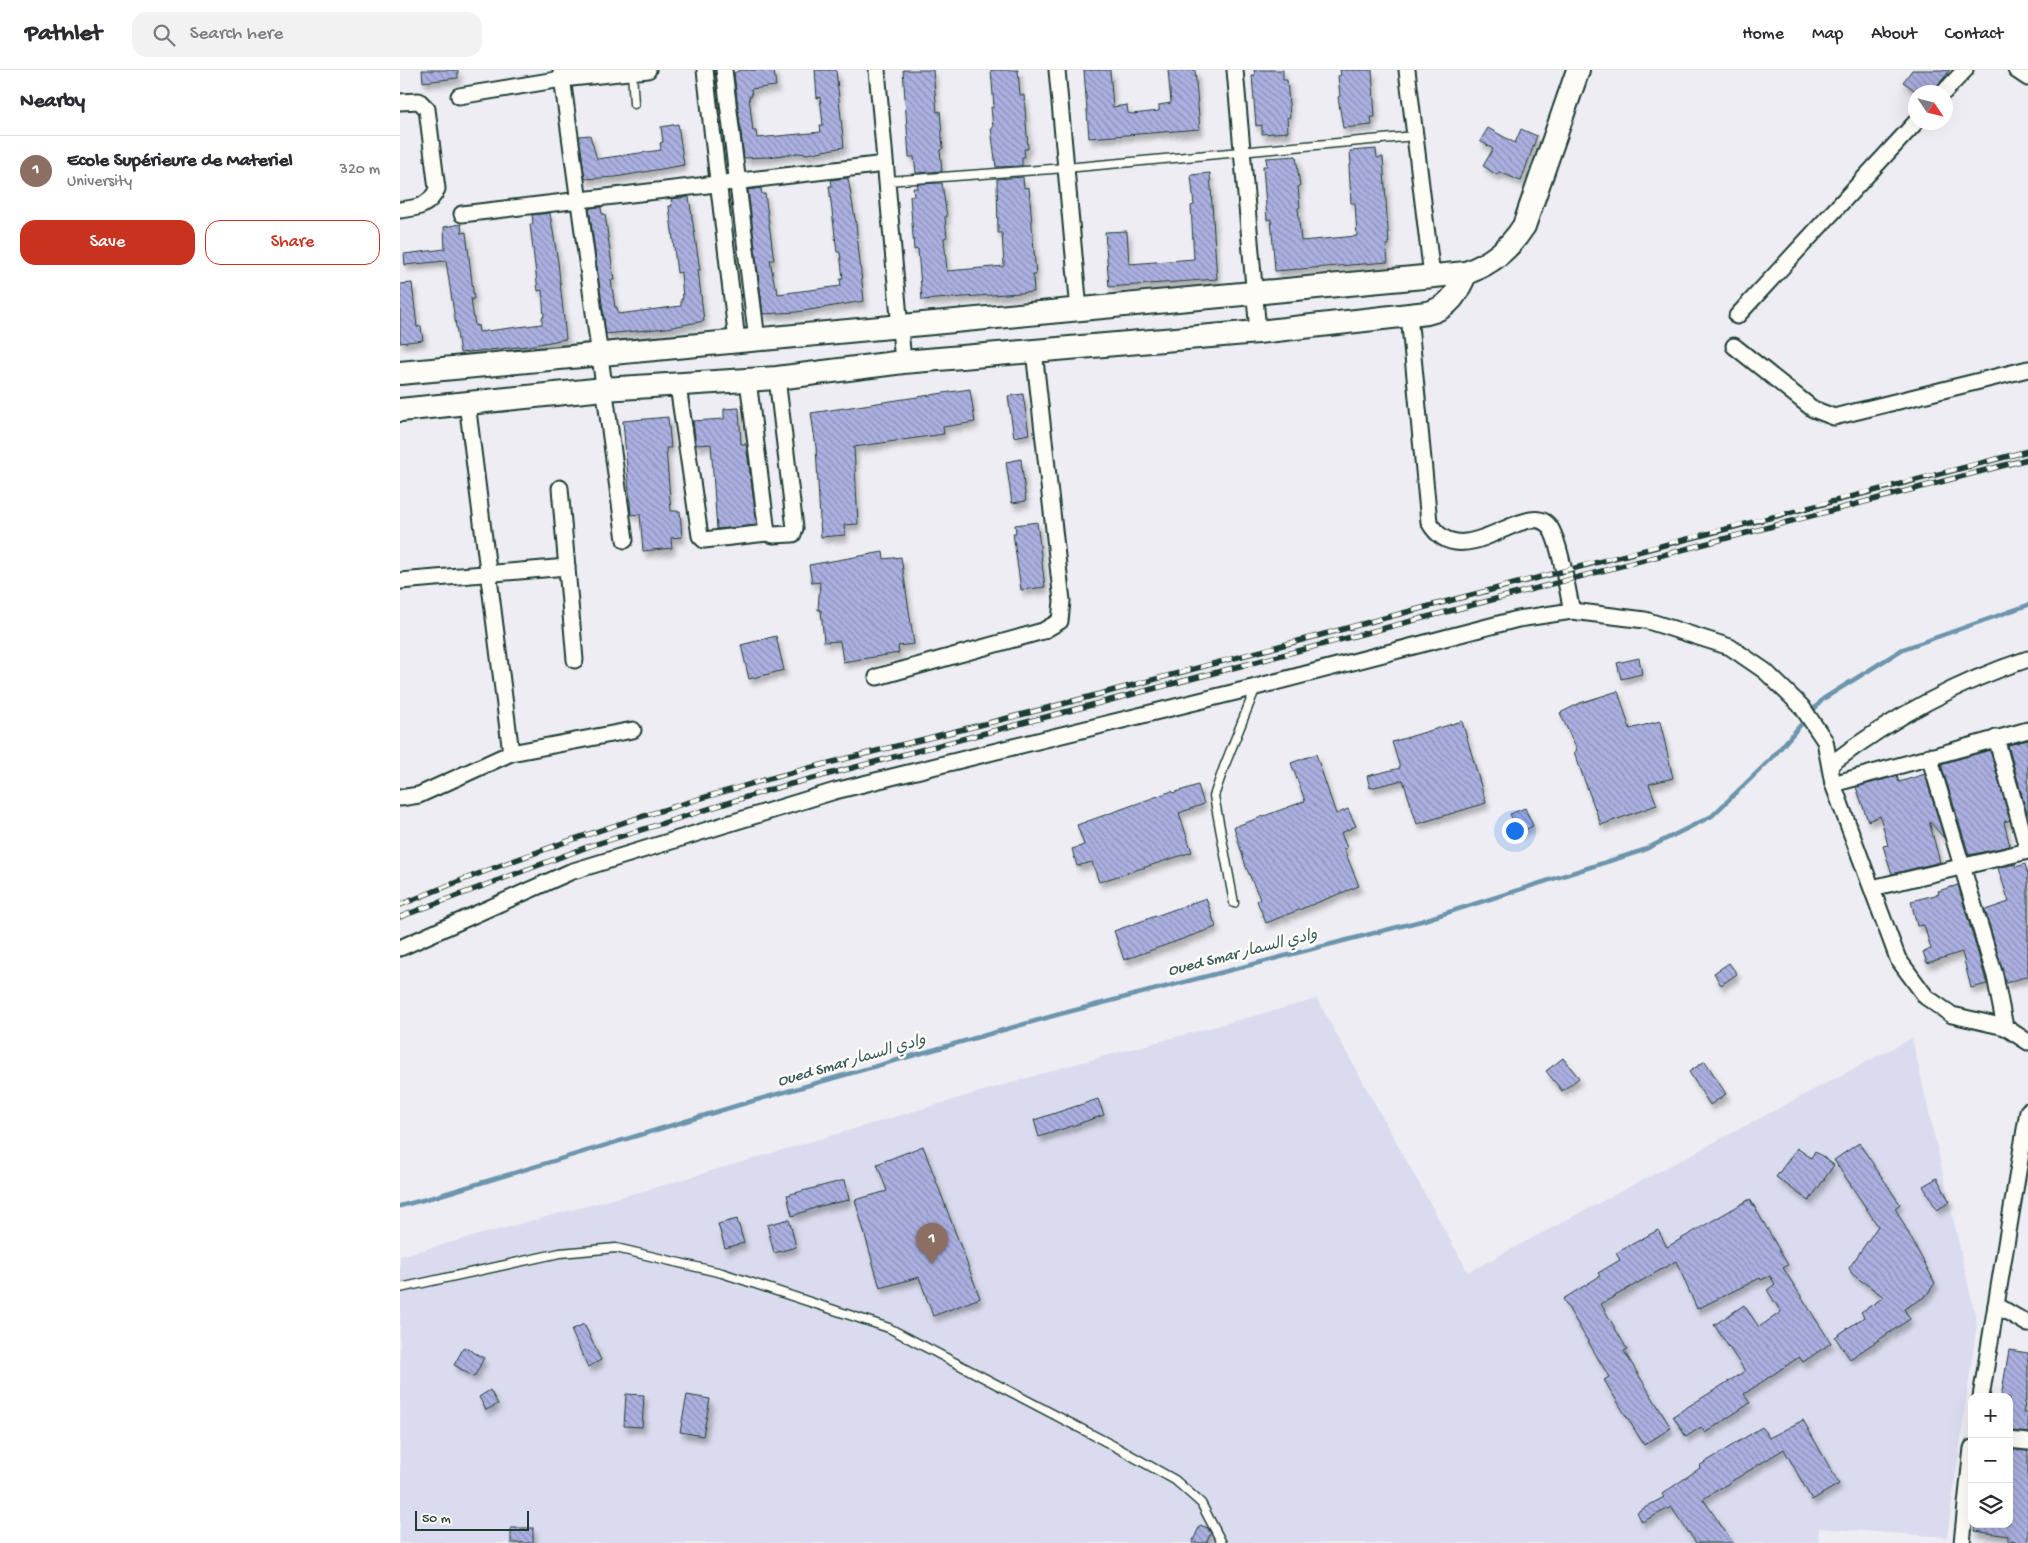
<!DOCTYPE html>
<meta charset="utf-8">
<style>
:root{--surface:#fff;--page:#f2f2f3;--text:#2b2b33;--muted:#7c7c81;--line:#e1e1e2;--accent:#c8321e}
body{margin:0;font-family:"Gochi Hand","Playpen Sans Arabic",sans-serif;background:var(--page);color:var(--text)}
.controls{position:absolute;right:15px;bottom:15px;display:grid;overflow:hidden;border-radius:10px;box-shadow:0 5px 20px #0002}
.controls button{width:45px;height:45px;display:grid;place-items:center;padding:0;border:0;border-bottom:1px solid var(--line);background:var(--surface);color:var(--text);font:25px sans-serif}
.compass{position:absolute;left:1508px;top:15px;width:45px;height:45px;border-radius:50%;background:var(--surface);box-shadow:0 5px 20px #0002;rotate:125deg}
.scale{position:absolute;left:15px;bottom:12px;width:114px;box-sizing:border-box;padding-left:5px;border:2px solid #1f3d34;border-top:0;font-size:14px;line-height:18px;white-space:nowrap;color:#1f3d34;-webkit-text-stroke:4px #fdfcf7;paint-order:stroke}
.you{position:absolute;left:1114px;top:760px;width:18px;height:18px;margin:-12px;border:4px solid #fff;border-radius:50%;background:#1a73e8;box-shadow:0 0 0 8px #1a73e833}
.badge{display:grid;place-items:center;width:32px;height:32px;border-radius:50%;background:var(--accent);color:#fff;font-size:16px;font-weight:700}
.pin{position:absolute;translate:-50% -41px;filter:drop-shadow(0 1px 2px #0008)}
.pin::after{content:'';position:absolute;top:26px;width:18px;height:15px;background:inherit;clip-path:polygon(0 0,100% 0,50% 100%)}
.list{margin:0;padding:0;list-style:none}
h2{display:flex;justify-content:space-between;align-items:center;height:65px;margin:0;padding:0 20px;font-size:21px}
h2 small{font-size:16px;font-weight:400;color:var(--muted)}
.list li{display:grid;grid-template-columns:32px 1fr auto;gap:15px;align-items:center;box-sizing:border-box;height:70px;padding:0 20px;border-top:1px solid var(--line)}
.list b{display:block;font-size:19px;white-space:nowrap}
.list p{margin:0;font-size:16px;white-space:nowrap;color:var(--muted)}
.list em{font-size:16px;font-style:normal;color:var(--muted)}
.actions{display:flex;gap:10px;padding:15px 20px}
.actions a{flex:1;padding:11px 0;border:1px solid var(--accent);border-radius:15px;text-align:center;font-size:18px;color:var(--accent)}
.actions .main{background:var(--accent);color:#fff}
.icon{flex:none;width:28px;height:28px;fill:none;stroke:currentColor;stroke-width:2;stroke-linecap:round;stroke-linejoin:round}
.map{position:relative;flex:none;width:1628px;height:1473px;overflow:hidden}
header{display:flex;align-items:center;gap:30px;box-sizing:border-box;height:70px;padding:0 25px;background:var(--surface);border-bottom:1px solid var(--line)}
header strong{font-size:24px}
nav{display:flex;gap:28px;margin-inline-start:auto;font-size:18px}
.search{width:350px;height:45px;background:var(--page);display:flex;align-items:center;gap:12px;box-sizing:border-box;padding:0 18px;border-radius:15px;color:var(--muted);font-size:19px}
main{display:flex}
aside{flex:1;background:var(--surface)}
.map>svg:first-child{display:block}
</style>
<header>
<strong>Pathlet</strong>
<div class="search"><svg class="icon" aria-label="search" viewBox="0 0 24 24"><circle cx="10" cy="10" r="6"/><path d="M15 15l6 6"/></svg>Search here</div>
<nav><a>Home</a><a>Map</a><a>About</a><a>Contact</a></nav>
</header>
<main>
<aside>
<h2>Nearby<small></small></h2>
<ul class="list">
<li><span class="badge" style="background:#8d6e63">1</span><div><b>Ecole Supérieure de Materiel</b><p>University</p></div><em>320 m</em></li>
</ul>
<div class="actions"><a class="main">Save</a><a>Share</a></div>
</aside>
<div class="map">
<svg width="1628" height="1473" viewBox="0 0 1628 1473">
<defs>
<pattern id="building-back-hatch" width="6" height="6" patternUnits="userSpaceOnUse" patternTransform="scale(1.25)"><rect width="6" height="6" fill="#acb0e1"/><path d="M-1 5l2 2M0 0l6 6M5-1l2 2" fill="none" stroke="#8b90b7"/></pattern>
<filter id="shadow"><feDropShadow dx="3" dy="5.5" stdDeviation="2.5" flood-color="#0004"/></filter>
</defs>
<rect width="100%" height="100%" fill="#ededf3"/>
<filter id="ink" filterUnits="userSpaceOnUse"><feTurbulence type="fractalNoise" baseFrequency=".02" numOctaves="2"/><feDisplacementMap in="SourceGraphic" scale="10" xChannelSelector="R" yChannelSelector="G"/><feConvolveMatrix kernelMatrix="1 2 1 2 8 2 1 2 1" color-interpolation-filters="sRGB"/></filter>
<g filter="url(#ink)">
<polygon fill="#dadbee" points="917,929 1068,1202 1512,968 1577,1253 1547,1467 1419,1458 1418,1473 0,1473 0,1186 250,1119 668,996"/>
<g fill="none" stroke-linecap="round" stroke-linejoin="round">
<polyline stroke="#6c95ac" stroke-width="4.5" points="0,1136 34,1127 339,1035 660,944 1021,851 1244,780 1312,746 1371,689 1423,629 1503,579 1628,535"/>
</g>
<g fill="url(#building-back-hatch)" stroke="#1f3d34" filter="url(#shadow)">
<polygon points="22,0 58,0 58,8 23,12"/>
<polygon points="340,0 374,0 376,16 351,19 352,26 349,26 353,61 356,61 357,68 421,62 420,55 423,55 420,27 417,28 415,0 436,0 444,77 407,84 398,83 368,87 344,88 334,3"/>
<polygon points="503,0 533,0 537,42 540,41 543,78 540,80 542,101 516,103 514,87 509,87"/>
<polygon points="591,0 618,0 620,25 624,25 628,79 624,79 625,87 622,87 622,96 596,97 591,58 593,58 591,37 594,37"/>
<polygon points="684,0 710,0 713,37 727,35 728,43 732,44 759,41 759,35 771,33 768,0 795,0 800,59 689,68"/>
<polygon points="854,0 883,0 883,10 887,10 890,47 887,48 888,62 862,64 862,55 856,56 852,5 855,5"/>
<polygon points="940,0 972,0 975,47 971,47 972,55 943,58 938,27 940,26 938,6 941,5"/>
<polygon points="1512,0 1550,0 1533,22 1517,22 1503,12"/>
<polygon points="278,54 284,95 216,107 185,109 179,66 190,65 197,89 261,80 260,73 263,72 261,57"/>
<polygon points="1088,58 1115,73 1121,59 1137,66 1121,111 1099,102 1097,105 1083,96 1093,79 1080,71"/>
<polygon points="976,79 977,88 983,87 989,175 986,175 988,192 875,201 871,149 867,150 863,96 867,96 866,88 896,86 900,116 898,117 900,137 898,138 901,171 957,166 955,133 951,133 949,96 951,95 950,81"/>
<polygon points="810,103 817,209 709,217 705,162 727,161 729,194 794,189 791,136 794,135 791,105"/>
<polygon points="623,107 624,118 629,117 636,205 633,205 634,222 522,230 518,179 514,180 510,126 514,126 513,118 518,118 517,114 542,113 547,147 545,147 547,167 544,168 547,201 604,196 602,163 598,163 597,111 597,109"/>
<polygon points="448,108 456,154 464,231 397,242 363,244 348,120 361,118 362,124 365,124 374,190 370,190 375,217 377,217 378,224 441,216 440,209 443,209 440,182 437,182 429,116 432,116 431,110"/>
<polygon points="289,127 300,200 298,200 304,251 267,258 206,264 189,138 201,137 202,144 205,144 214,210 211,210 215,237 217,237 218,244 281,236 281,229 283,229 281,202 277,203 269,136 272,136 271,129"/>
<polygon points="150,143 158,192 166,269 128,276 60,283 46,191 5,195 4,184 45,179 44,157 61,154 62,163 66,162 74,229 71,229 75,256 78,255 79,262 142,254 142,247 144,247 142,220 138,221 130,154 133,154 132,145"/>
<polygon points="12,213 17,257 21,256 23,270 0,273 0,214"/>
<polygon points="570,319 575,352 543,357 544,364 454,377 458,454 444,455 445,465 421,467 416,377 411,343"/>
<polygon points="623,324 629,364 614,367 608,326"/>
<polygon points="339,338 341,374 346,374 357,455 317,459 311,374 296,375 293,351 324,349 324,339"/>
<polygon points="268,347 271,378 266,378 271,441 280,441 282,467 271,468 272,478 243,481 240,444 231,445 223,351"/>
<polygon points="621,389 626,431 612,433 606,392"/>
<polygon points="637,452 645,517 621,520 613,463 616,463 615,455"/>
<polygon points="483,482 484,489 501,487 514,574 498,576 499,583 443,592 440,571 424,572 421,540 418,540 420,512 412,513 409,495"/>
<polygon points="376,566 384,600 349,609 341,575"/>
<polygon points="1239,588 1242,604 1221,609 1217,593"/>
<polygon points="1218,621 1230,659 1260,651 1273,708 1249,714 1257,735 1201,755 1174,682 1177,680 1160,643 1180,633"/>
<polygon points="1062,651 1086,733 1017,754 1003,710 970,718 967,706 1000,698 992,672"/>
<polygon points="1628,670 1628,744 1627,744 1608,675"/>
<polygon points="1590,680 1610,750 1604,752 1610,776 1569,785 1541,694"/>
<polygon points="916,684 936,744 948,739 956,756 941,763 947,778 944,779 959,816 866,853 857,831 860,829 846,797 834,757 905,731 891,693"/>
<polygon points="1525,704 1544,768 1529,751 1540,792 1492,804 1483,776 1488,775 1480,746 1468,751 1456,717 1497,706 1499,712"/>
<polygon points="798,715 804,734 779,743 792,782 699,812 692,792 677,796 672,779 684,775 677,755 772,721 773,723"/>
<polygon points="1125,738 1133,756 1118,763 1110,744"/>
<polygon points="1615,794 1616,797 1625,794 1628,804 1628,906 1606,913 1585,840 1609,832 1598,798"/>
<polygon points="1558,815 1587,914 1571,918 1562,882 1527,893 1523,882 1531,879 1524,855 1517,856 1511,831 1539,824 1538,821"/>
<polygon points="806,828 816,857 724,890 714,861"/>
<polygon points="1329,893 1337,904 1321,915 1314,903"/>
<polygon points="1163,988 1179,1008 1162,1021 1146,1001"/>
<polygon points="1305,991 1326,1024 1310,1035 1289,1002"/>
<polygon points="698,1029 704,1045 639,1067 634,1050"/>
<polygon points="1459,1073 1500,1134 1495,1138 1535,1213 1526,1226 1504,1239 1510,1249 1450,1289 1435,1267 1464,1247 1461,1242 1484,1227 1452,1204 1449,1198 1478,1156 1434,1090"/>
<polygon points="523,1076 580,1228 533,1246 519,1207 480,1218 455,1130 487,1121 477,1094"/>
<polygon points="1397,1078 1411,1088 1415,1081 1434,1095 1409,1131 1376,1107"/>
<polygon points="1537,1108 1550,1132 1537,1140 1523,1116"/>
<polygon points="445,1110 449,1130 420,1136 392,1146 387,1125"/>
<polygon points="1350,1129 1388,1195 1383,1198 1431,1273 1403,1292 1399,1287 1344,1324 1350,1333 1305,1363 1301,1357 1286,1367 1273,1346 1345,1301 1314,1255 1344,1235 1359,1257 1381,1242 1367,1220 1375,1214 1370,1206 1361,1210 1360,1208 1297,1239 1276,1191 1201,1234 1227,1279 1224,1281 1271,1358 1244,1375 1204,1310 1209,1307 1163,1229 1200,1206 1198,1203 1220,1190 1216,1183 1258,1160 1267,1177"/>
<polygon points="337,1149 344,1173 325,1178 318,1154"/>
<polygon points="389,1149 396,1177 374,1183 367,1155"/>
<polygon points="184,1254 201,1290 188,1297 171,1260"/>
<polygon points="64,1277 84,1288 74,1307 54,1295"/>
<polygon points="1609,1280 1628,1283 1628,1318 1623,1343 1628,1343 1628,1363 1609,1361 1609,1327 1601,1327"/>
<polygon points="90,1320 98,1334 86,1340 79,1327"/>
<polygon points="226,1324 244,1325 242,1357 224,1356"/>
<polygon points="287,1325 310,1329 303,1366 280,1362"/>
<polygon points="1403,1350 1439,1414 1412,1430 1384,1379 1303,1429 1333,1473 1296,1473 1271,1437 1242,1452 1237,1442 1264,1427 1262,1424 1300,1398 1299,1396 1362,1357 1369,1368"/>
<polygon points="1609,1379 1628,1381 1628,1473 1608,1471 1608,1466 1575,1461 1576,1454 1609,1454"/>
<polygon points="800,1455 808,1458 811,1463 806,1473 792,1473"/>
<rect x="111" y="1458" width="22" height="15"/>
</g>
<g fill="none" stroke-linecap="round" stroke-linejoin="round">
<g stroke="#1f3d34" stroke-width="11">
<g id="lane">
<polyline points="232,2 234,34"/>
<polyline points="487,111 666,98 1015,66"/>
<polyline points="834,833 814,726 824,697 856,617"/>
<polyline points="0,1218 160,1183 216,1178 322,1203 489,1258 714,1376 775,1410 801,1433 822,1473"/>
</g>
</g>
<g stroke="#1f3d34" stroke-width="19">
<g id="street">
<polyline points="161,0 225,470"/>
<polyline points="305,0 337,271"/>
<polyline points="324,0 357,270"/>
<polyline points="477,0 503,292"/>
<polyline points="657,0 679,240"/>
<polyline points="835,0 858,262"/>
<polyline points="1007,0 1032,206"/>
<polyline points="1616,0 1628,8"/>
<polyline points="1544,22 1565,0"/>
<polyline points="59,26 162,9 248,0"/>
<path d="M0,32l19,-1 8,8 10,80c-7,17 -20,19 -37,21"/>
<polyline points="62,144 485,94"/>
<path d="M1009,245l20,207c33,58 101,-30 122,7 10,18 16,60 21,82"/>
<polyline points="1337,246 1516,52"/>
<polyline points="1334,276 1413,339 1434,347 1628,299"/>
<polyline points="348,310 367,463 373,465 393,464 395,458 377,308"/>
<polyline points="278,316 300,466 304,470 367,463"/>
<polyline points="67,333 111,683"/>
<polyline points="160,418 175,590"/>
<polyline points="0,511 167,497"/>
<polyline points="477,607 643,561 660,551 662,531 634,281"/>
<polyline points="1596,668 1628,781"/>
<polyline points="1529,686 1595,906 1605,957 1628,972"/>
<path d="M1431,694c59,-45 127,-82 197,-105"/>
<polyline points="1433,714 1628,660"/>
<polyline points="0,728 19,725 111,683 233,660"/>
<polyline points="1472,818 1628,781"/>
<polyline points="0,878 170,802 435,721 856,617 1118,549 1172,541 1245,550 1330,577 1365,601 1402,637 1425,671 1433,714 1498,889 1526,927 1552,945 1605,957"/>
<polyline points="1596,1235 1628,1041"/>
<polyline points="1581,1327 1596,1235 1628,1254"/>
<polyline points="1609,1370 1628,1372"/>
<polyline points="1562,1473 1572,1378"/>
</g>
</g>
<g stroke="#1f3d34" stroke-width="26">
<g id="secondary">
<path d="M0,303l1066,-100c26,-10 43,-24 58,-47l54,-156"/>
<path d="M0,340l204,-21 173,-11 126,-16 355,-30 169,-19c23,-5 30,-20 39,-40"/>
</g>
</g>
<use href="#lane" stroke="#fdfcf7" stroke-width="8"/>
<use href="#street" stroke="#fdfcf7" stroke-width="15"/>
<use href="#secondary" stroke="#fdfcf7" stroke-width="22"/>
<g stroke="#1f3d34" stroke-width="5.5">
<g id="rail">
<path d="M0,835c125,-52 263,-98 394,-133 91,-24 182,-45 272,-69 320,-86 641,-171 962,-252"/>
<polyline points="0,847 190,776 372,719 1628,389"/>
</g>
</g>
<use href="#rail" stroke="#fdfcf7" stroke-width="4" stroke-dasharray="11" stroke-linecap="butt"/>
</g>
</g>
<g text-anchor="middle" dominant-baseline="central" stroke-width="5" stroke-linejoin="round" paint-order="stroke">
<g font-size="16" font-style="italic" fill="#395a5c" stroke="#fdfcf7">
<text transform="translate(843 884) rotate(-14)">Oued Smar وادي السمار</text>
<text transform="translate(452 992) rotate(-16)">Oued Smar وادي السمار</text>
</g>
</g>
</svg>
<div class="controls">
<button>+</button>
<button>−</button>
<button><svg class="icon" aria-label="layers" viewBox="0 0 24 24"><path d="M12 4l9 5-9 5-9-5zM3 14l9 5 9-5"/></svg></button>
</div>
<svg class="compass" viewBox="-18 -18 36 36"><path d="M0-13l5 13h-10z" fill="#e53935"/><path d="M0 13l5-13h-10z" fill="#7c7c81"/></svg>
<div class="scale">50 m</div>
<div class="you"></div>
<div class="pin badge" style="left:532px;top:1194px;background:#8d6e63">1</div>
</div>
</main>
